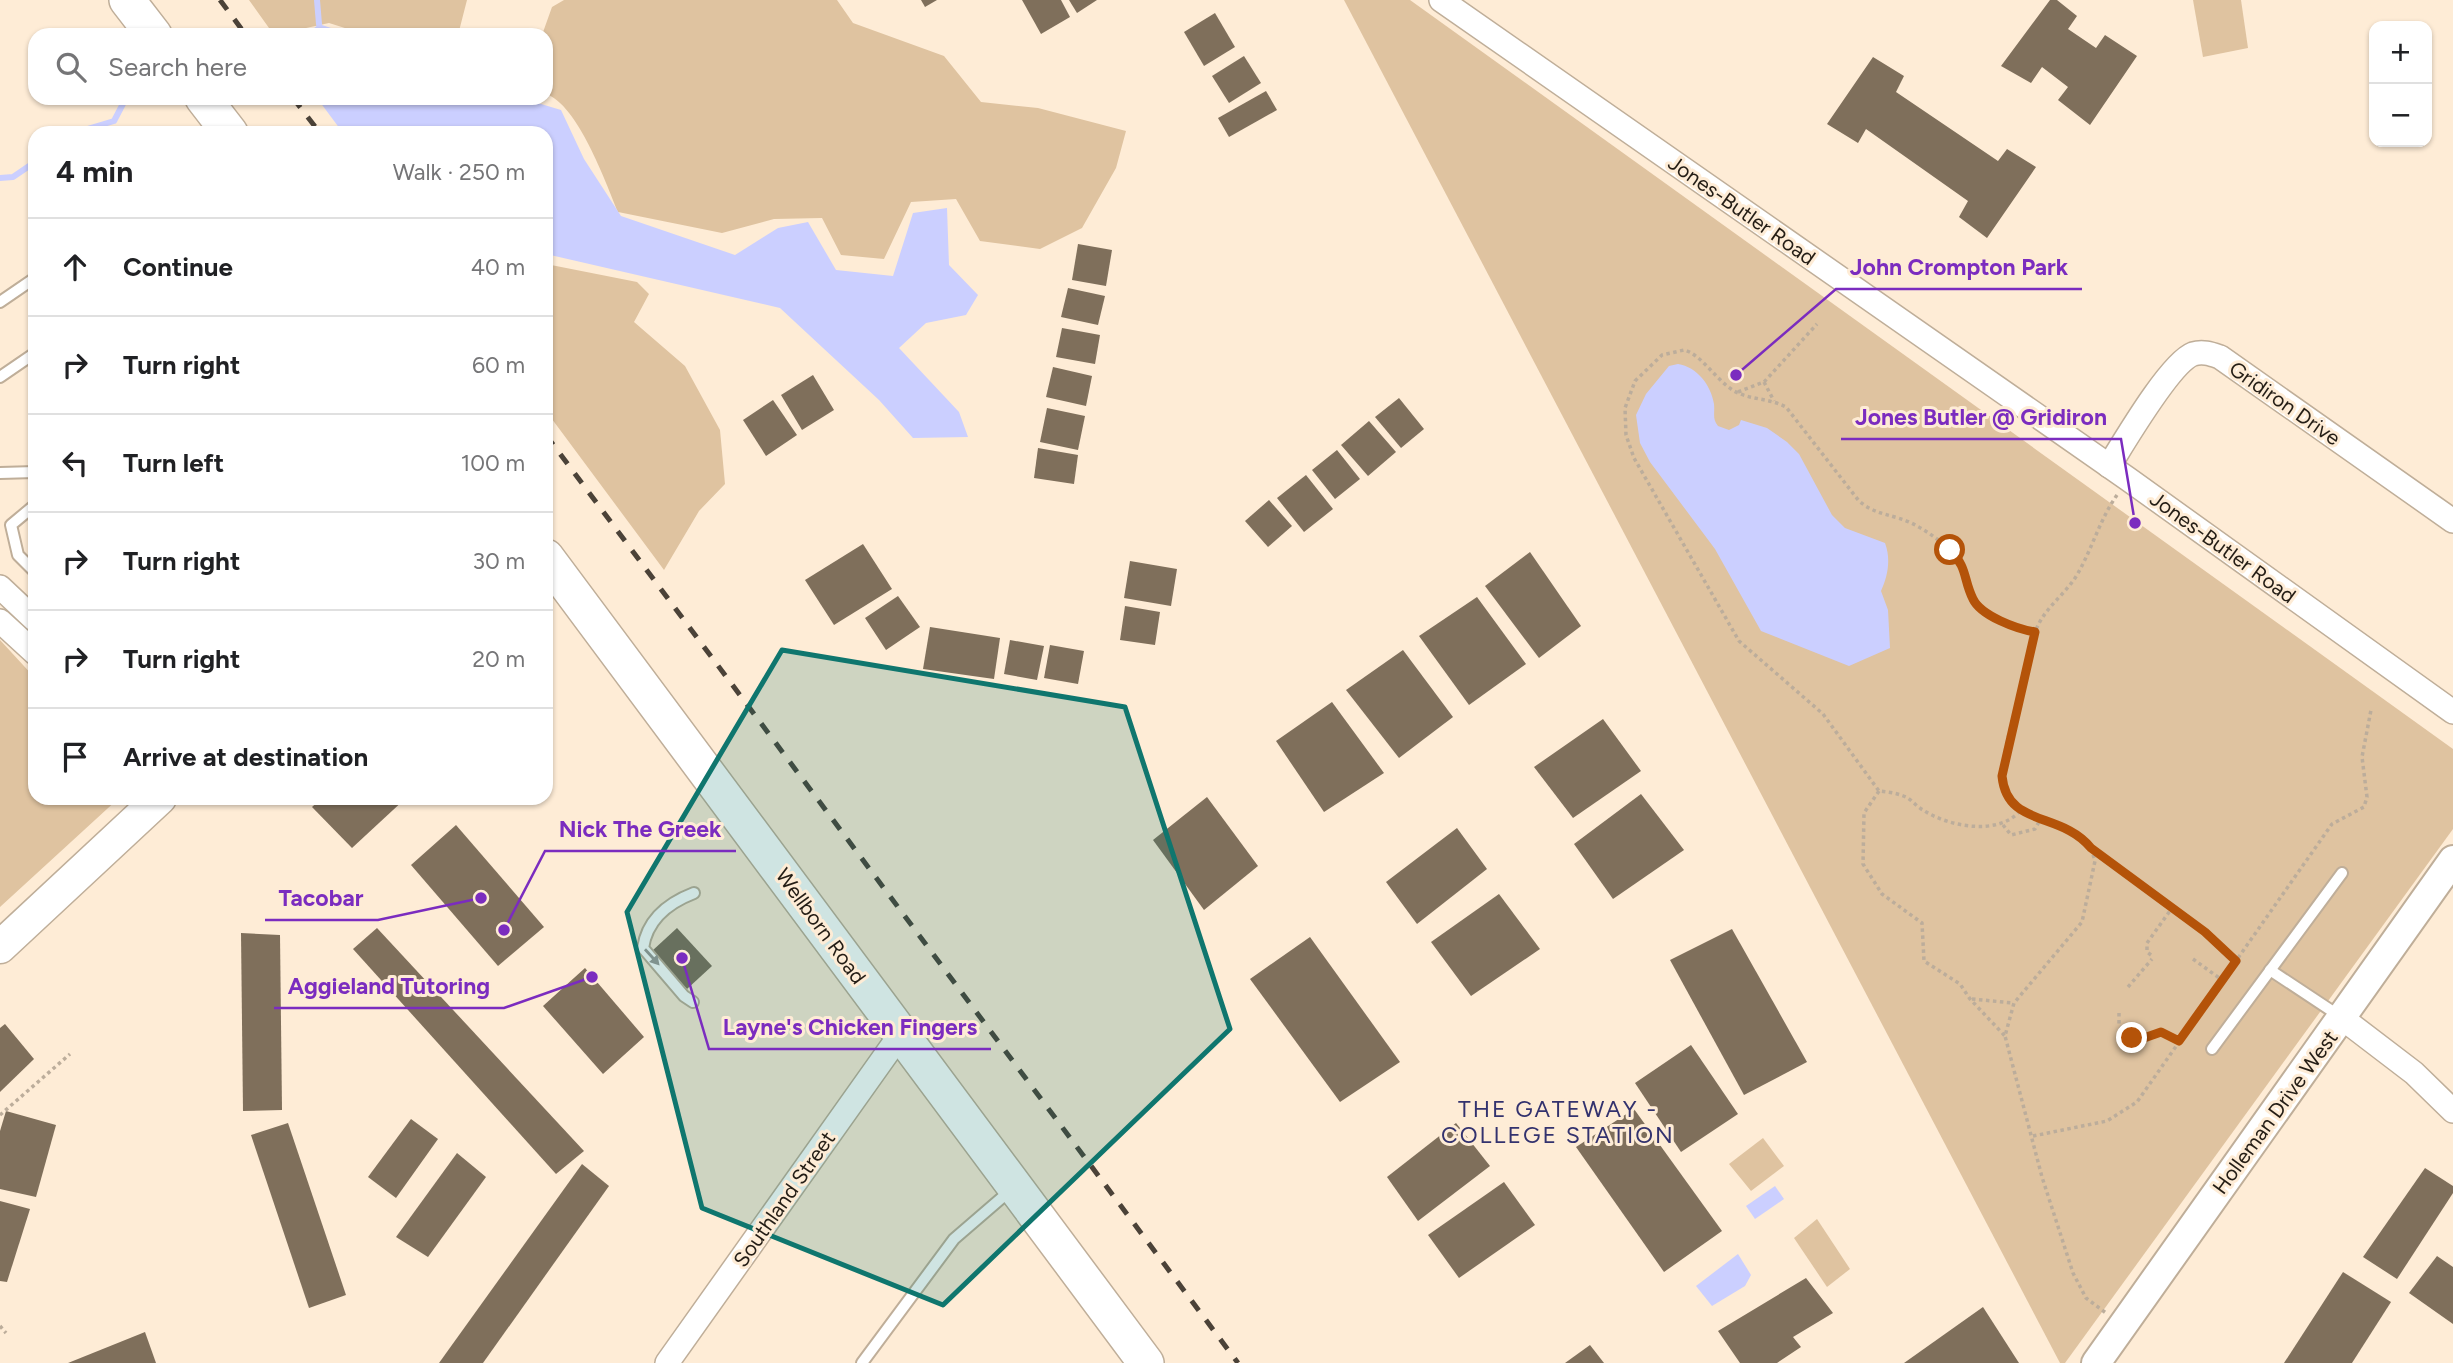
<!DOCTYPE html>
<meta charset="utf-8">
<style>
:root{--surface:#fff;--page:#f2f2f2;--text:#202124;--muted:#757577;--line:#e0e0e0}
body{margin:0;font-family:Figtree,sans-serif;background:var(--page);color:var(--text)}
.controls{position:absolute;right:21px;top:21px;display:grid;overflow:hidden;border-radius:14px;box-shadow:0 2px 5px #0004}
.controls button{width:63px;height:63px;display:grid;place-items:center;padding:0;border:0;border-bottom:2px solid var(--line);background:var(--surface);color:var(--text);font:35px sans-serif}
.stop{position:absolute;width:21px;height:21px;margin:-16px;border:5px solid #b45309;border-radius:50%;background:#fff}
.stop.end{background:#b45309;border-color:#fff;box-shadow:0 2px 7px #0008}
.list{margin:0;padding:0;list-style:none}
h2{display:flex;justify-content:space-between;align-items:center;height:91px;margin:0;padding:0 28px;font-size:30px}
h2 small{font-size:23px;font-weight:400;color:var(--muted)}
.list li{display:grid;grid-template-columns:46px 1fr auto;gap:21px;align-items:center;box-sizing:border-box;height:98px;padding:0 28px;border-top:2px solid var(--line)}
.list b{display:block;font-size:26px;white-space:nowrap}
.list em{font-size:23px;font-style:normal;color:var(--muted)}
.icon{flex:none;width:38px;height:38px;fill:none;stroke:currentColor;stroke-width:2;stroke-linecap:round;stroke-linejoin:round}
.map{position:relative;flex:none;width:2453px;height:1363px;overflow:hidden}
.search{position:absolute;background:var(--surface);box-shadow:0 2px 5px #0004;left:28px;top:28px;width:525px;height:77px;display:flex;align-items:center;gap:18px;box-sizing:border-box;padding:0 24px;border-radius:21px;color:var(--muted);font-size:26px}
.panel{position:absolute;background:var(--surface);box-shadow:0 2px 5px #0004;left:28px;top:126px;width:525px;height:679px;border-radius:21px}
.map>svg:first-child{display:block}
</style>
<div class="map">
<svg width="2453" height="1363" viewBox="0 0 2453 1363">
<rect width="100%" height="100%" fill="#feecd6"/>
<g fill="#dfc3a0">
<polygon points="249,0 467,0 458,35 367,35 329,23 274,35"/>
<path d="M564,0h273l16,23 91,33 37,46 57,6 88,23 -10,37 -34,60 -42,21 -60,-8 -24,-42 -45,3 -27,57 -43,-4 -19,-37 -48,1 -52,14 -104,-21c-13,-31 -40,-107 -72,-118v-59h-4l10,-28z"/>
<polygon points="1344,0 1410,0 2453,749 2453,829 2065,1363 2060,1363"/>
<polygon points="2193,0 2241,0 2248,48 2203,57"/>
<polygon points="546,264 637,282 649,294 634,322 685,366 720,430 725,484 699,511 664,570 546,411"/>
<polygon points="0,640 35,678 35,798 119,798 0,907"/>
<polygon points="1763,1138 1784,1166 1751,1191 1729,1164"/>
<polygon points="1817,1219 1850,1269 1827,1287 1794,1238"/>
</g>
<g fill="#cbcfff">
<polygon points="319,24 352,35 306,35"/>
<polygon points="317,98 521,98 561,110 584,159 621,216 735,255 778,228 808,222 836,270 893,276 913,213 947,208 949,265 978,295 966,315 926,323 899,348 959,412 968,437 913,438 879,400 780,308 546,254 546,133 343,133"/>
<path d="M1678,364c19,3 33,21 36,40 1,9 -2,15 4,22l11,4 10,-5 2,-5 26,8 20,14 12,12 33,61 13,13 40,15c6,16 3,33 -4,48l7,19 2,38 -41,18 -88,-35 -46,-82 -65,-87 -10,-19 -4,-28 10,-21 23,-28z"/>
<polygon points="1775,1186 1784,1199 1755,1219 1746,1206"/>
<polygon points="1738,1254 1751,1275 1745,1286 1712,1306 1696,1286"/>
</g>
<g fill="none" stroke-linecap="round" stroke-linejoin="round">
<g stroke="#cbcfff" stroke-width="6">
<polyline points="317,0 319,24"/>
<polyline points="74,133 114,121 126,98"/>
<polyline points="0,178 13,177 35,162"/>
</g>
</g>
<g fill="#7f6f5b">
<polygon points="921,0 937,0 925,7"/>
<polygon points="1022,0 1061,0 1070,17 1041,34"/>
<polygon points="1069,0 1097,0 1077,13"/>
<polygon points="2050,0 2057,0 2077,16 2068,29 2096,48 2105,35 2137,56 2090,125 2058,100 2068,87 2042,67 2031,83 2001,66"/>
<polygon points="1215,13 1235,47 1204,66 1184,32"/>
<polygon points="1244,56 1261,83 1229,103 1212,76"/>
<polygon points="1873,57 1904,76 1896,92 1998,161 2007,149 2036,167 1987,238 1959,217 1968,201 1866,129 1858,143 1827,124"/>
<polygon points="1266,91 1277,110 1229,137 1218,118"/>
<polygon points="1078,244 1112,250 1106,286 1072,280"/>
<polygon points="1068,288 1105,296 1098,325 1061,317"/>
<polygon points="1062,328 1100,335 1095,364 1056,357"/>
<polygon points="1053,367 1092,376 1086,406 1046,397"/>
<polygon points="813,375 834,410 802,430 781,395"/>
<polygon points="1399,398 1424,429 1401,448 1375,417"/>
<polygon points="773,400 797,435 766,456 743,420"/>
<polygon points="1047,408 1085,416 1078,450 1040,442"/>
<polygon points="1369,421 1396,452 1368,476 1341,445"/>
<polygon points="1038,448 1078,455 1074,484 1034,478"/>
<polygon points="1337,450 1360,479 1335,499 1312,470"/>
<polygon points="1306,475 1333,509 1304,532 1277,498"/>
<polygon points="1269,500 1292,526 1268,547 1245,521"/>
<polygon points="863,544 892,589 834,625 805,580"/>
<polygon points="1530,552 1581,626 1539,658 1485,586"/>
<polygon points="1130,561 1177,569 1171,606 1124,598"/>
<polygon points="898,596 920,627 886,650 865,618"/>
<polygon points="1477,597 1526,664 1469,705 1419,636"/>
<polygon points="1125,606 1160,612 1155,645 1120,640"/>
<polygon points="930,627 1000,638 994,679 923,669"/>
<polygon points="1010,640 1044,646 1037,680 1004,674"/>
<polygon points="1050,645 1084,651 1078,684 1044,678"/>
<polygon points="1403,650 1453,717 1399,758 1346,690"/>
<polygon points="1332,702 1384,773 1324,812 1276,741"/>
<polygon points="1603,719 1641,771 1573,818 1534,767"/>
<polygon points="1641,794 1684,850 1613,899 1574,844"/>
<polygon points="1207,797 1258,866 1204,910 1153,840"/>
<polygon points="322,798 406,798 352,848 312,807"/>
<polygon points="456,825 544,927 498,966 411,865"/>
<polygon points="1457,828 1487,869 1417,924 1386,882"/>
<polygon points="1499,894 1540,949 1471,996 1431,942"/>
<polygon points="377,928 584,1151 556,1174 353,949"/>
<polygon points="677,928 712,966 687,989 652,951"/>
<polygon points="1732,929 1807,1062 1744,1095 1670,960"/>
<polygon points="241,933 280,935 282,1110 243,1111"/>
<polygon points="1310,937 1400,1062 1340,1102 1250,979"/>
<polygon points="585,968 644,1037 603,1074 543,1006"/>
<polygon points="5,1024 34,1059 0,1092 0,1028"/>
<polygon points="1691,1045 1738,1114 1681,1152 1635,1083"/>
<polygon points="1634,1109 1722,1231 1664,1272 1576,1147"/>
<polygon points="6,1111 56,1125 36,1197 0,1189 0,1131"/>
<polygon points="411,1119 438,1139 396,1198 368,1177"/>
<polygon points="288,1123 346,1295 309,1308 251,1135"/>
<polygon points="1456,1123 1490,1166 1418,1221 1387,1177"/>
<polygon points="457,1153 486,1177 428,1257 396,1237"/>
<polygon points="582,1164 609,1186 483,1363 439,1363"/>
<polygon points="2425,1168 2453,1186 2453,1193 2397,1279 2363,1257"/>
<polygon points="1504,1182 1535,1225 1459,1278 1428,1235"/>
<polygon points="0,1201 30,1209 7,1282 0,1281"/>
<polygon points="2437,1256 2453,1267 2453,1324 2409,1293"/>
<polygon points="2343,1272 2391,1302 2352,1363 2284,1363"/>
<polygon points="1806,1278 1833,1313 1793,1337 1801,1347 1777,1363 1740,1363 1718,1331"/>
<polygon points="1983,1307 2019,1363 1904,1363"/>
<polygon points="145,1332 156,1363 68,1363"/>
<polygon points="1590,1345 1604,1363 1565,1363"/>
</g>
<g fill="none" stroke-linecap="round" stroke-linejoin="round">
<g stroke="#bfae99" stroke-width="14">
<g id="service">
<polyline points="0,302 35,278"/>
<polyline points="0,377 35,353"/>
<polyline points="0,473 35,472"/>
<polyline points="35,505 11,525 18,555 35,572"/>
<polyline points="2270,970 2341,1017"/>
<path d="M693,1002l-9,-6 -41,-48c4,-28 25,-45 51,-55"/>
<polyline points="2212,1049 2342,873"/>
<polyline points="862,1363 954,1239 1012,1189"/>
</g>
</g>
<g stroke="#bfae99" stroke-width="26">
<g id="minor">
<polyline points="1441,0 2128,479 2453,712"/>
<path d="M2109,466c15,-24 61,-103 84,-112 10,-3 18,0 27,3l233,164"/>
<polyline points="0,587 35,620"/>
<polyline points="0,621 35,653"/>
<polyline points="2342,1018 2414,1073 2453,1111"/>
<polyline points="667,1363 900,1035"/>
</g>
</g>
<g stroke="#bfae99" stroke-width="32">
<polyline id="tertiary" points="2096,1363 2453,860"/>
</g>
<g stroke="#bfae99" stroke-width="35">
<polyline id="secondary" points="0,947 160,798"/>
</g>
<g stroke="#bfae99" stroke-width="38">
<g id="primary">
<polyline points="127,0 154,35"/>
<polyline points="203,98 230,133"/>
<polyline points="546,557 1146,1363"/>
</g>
</g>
<g stroke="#bcad9b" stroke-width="3.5" stroke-dasharray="3.5 3.5" stroke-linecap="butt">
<polyline points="1764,382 1774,401"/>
<polyline points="1738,392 1764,382 1817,324"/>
<path d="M2117,495c-17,24 -25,54 -40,80 -13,21 -32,32 -41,55 -5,11 -5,25 -8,36 -9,35 -24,74 -26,110 0,8 2,18 7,25 16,22 57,17 82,47l114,84 35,31"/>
<polyline points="1879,791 1864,813 1863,864 1882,894 1922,923 1924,961 1960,984 1970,999 2005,1036"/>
<path d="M2020,811c-22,25 -71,16 -97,-1 -6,-3 -11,-10 -17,-13 -9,-4 -18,-5 -27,-6l-56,-77 -84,-73 -105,-183 -8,-23 -1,-27 10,-27 27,-26 22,-5c17,4 32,30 50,41 16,9 35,7 52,16l73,94c13,11 23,12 39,17 18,5 36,18 50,30 21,19 14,32 25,53 10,16 44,29 62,31"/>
<polyline points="2003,825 2011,835 2035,829 2041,818"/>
<polyline points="2091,848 2095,861 2082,922 2014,1003 2005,1036 2042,1177 2073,1273 2086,1298 2106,1313"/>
<polyline points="2151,955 2147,952 2147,943 2172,908"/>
<polyline points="2193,959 2222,980"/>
<polyline points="2128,987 2152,959"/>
<polyline points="1972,999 2013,1003"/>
<polyline points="2119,1013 2119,1026 2132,1038 2144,1038 2161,1032 2179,1041"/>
<polyline points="0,1115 70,1054"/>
<polyline points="2033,1136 2107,1121 2137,1102 2332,824 2364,807 2367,797 2362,757 2371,710"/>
<polyline points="0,1326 6,1333"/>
</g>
<use href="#service" stroke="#fff" stroke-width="10"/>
<use href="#minor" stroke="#fff" stroke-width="23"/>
<use href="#tertiary" stroke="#fff" stroke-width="28"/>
<use href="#secondary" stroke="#fff" stroke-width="32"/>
<use href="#primary" stroke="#fff" stroke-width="35"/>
<g stroke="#4b4238" stroke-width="5" stroke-dasharray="12 12" stroke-linecap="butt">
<polyline points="220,0 246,35"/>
<polyline points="293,98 320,133"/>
<polyline points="546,435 1238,1363"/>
</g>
</g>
<defs><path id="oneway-solid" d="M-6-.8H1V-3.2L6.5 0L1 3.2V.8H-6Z" transform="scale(1.75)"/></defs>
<use fill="#9c9996" href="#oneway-solid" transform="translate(652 957) rotate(48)"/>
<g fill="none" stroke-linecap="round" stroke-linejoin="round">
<path stroke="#b45309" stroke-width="9" d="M1950,550c18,18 13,29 23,49 8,17 44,30 62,33l-33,144c5,52 59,35 89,72l114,84 31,29 -57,80 -18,-9 -17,6h-12"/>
</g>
<path fill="#0f766e" fill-opacity="0.2" stroke="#0f766e" stroke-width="5" stroke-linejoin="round" d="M782,650l343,57 105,322 -287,276 -241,-97 -75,-296z"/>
<g text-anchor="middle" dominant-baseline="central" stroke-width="6" stroke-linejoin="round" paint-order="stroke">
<g font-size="21" fill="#241d15" stroke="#feecd6">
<text transform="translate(1742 210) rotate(35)">Jones-Butler Road</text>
<text transform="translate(2285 403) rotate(35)">Gridiron Drive</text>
<text transform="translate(2223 547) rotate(36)">Jones-Butler Road</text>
<text transform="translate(821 926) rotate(54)">Wellborn Road</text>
<text transform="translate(2275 1112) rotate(-54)">Holleman Drive West</text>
<text transform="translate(784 1199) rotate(-55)">Southland Street</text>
</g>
<g font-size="23" letter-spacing="2" fill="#33326e" stroke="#feecd6">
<text x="1558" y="1109">THE GATEWAY -<tspan x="1558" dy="26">COLLEGE STATION</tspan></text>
</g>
</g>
<path fill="none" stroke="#7b2cbf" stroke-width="2.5" d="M1736 375L1836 289H2082M2135 523L2121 439H1841M504 930L545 851H736M481 898L378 920H265M592 977L504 1008H274M682 958L709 1049H991"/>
<g fill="#7b2cbf" stroke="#feecd6" stroke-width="2.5">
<circle cx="1736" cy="375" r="7"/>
<circle cx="2135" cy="523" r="7"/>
<circle cx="504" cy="930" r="7"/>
<circle cx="481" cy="898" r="7"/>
<circle cx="592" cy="977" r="7"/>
<circle cx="682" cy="958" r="7"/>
</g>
<g font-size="23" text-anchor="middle" font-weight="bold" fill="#7b2cbf" stroke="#feecd6" stroke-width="6" stroke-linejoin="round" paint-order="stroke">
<text x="1959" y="275">John Crompton Park</text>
<text x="1981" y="425">Jones Butler @ Gridiron</text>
<text x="640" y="837">Nick The Greek</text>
<text x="321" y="906">Tacobar</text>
<text x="389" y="994">Aggieland Tutoring</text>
<text x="850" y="1035">Layne's Chicken Fingers</text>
</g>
</svg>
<div class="controls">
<button>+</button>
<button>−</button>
</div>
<div class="stop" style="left:1950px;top:550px"></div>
<div class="stop end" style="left:2132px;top:1038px"></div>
<div class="search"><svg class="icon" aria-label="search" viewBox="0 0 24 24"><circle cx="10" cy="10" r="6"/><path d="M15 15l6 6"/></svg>Search here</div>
<section class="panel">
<h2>4 min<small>Walk · 250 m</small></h2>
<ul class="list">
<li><svg class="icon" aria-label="ahead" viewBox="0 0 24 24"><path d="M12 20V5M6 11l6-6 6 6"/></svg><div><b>Continue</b></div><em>40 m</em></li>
<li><svg class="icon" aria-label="right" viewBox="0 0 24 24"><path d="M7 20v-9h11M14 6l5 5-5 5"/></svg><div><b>Turn right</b></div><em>60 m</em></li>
<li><svg class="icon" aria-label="left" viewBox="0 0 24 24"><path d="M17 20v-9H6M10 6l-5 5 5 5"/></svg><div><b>Turn left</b></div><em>100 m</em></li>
<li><svg class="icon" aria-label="right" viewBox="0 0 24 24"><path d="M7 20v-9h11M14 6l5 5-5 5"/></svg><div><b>Turn right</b></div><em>30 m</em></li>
<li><svg class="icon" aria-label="right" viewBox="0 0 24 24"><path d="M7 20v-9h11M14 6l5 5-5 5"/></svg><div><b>Turn right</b></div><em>20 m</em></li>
<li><svg class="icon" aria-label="arrive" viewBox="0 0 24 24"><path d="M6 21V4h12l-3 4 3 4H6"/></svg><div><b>Arrive at destination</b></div></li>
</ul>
</section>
</div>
